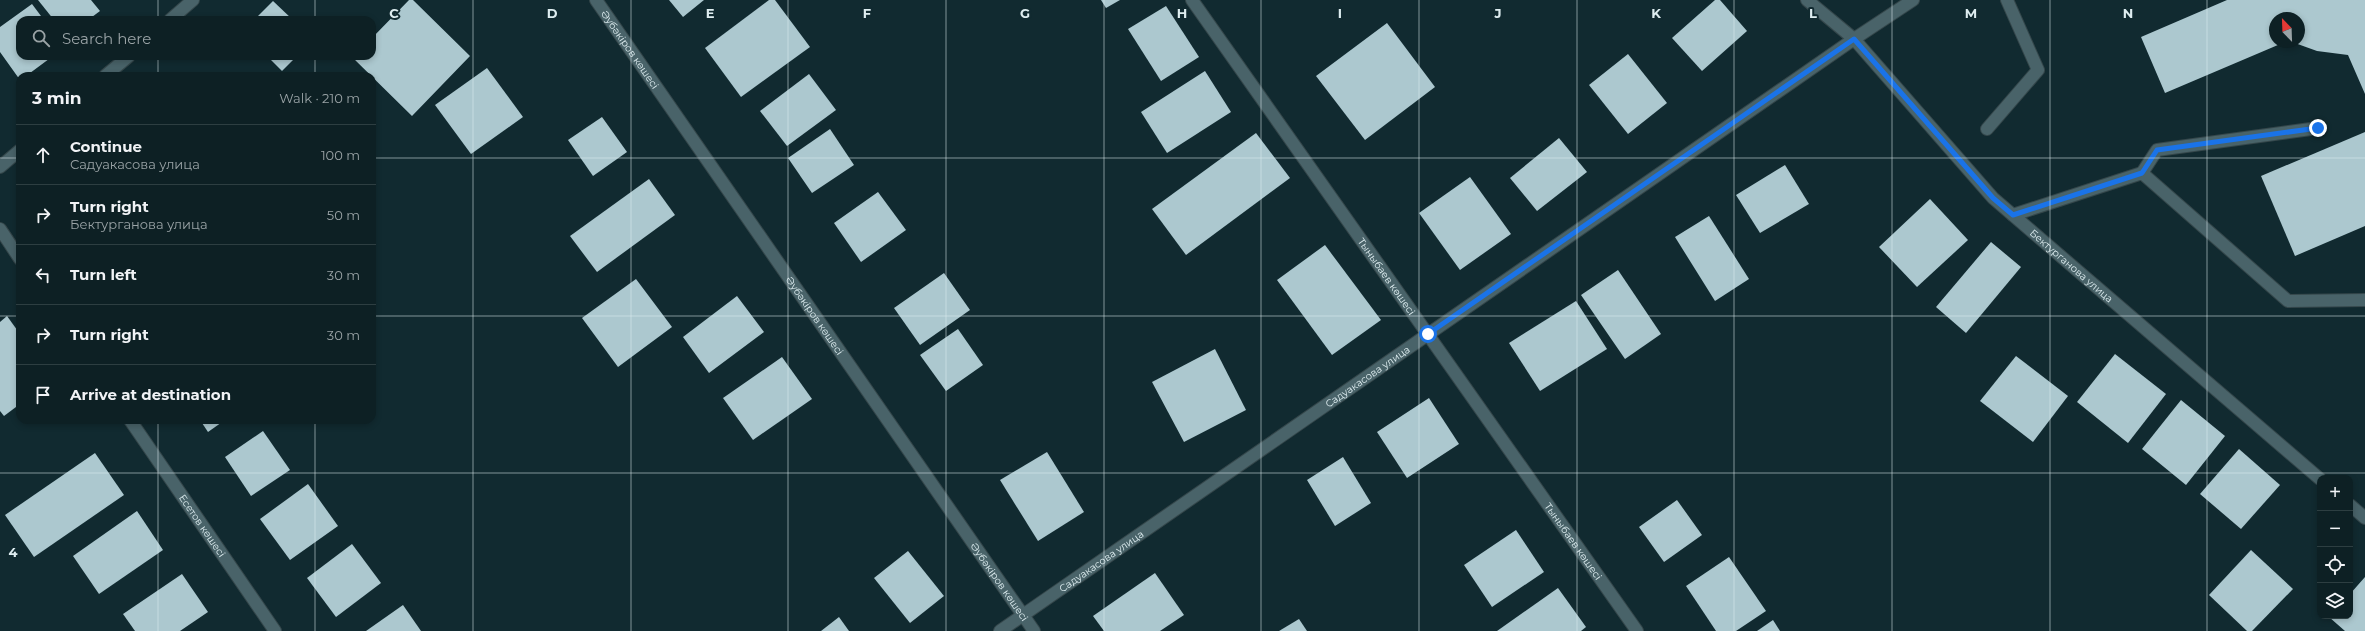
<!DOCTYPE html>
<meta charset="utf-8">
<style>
:root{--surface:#0d2024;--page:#16282c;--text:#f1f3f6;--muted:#9aa3a6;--line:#2d3e41}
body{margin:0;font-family:Montserrat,sans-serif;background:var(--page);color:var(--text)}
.controls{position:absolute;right:12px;bottom:12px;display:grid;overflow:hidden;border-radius:8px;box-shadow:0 2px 6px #0003}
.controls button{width:36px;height:36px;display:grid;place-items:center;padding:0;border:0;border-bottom:1px solid var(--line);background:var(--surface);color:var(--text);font:20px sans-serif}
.compass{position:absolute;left:2269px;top:12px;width:36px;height:36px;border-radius:50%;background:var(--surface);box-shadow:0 2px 6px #0003;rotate:337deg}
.stop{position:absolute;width:12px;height:12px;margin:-9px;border:3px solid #1a73e8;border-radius:50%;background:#fff}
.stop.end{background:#1a73e8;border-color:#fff;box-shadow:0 1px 4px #0008}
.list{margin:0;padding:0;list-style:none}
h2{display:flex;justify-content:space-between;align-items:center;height:52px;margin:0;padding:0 16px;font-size:17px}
h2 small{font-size:13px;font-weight:400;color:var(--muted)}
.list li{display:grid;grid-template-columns:26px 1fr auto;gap:12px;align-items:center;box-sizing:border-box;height:60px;padding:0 16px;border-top:1px solid var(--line)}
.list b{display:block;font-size:15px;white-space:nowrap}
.list p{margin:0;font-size:13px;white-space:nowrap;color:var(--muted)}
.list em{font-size:13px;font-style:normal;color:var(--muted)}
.icon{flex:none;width:22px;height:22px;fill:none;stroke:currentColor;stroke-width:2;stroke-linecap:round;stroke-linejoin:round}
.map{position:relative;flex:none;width:2365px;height:631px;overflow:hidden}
.search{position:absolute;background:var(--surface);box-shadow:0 2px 6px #0003;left:16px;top:16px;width:360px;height:44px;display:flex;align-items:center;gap:10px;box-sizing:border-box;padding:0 14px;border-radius:12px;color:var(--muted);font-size:15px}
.panel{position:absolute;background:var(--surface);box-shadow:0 2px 6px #0003;left:16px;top:72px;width:360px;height:352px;border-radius:12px}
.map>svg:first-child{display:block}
</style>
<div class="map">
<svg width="2365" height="631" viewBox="0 0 2365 631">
<rect width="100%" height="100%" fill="#112a30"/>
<g fill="#acc8cf">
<polygon points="38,0 91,0 100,11 88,20 54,20"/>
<polygon points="409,0 413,0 470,56 412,116 353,58 355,56 372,56 372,38"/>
<polygon points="669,0 704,0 683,17"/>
<polygon points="769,0 775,0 810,47 741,97 705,48"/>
<polygon points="1101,0 1120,0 1106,8"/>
<polygon points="1715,0 1720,0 1747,31 1702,71 1672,38"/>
<polygon points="2227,0 2365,0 2365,94 2348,55 2317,51 2292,42 2299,42 2299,18 2275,18 2275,42 2285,42 2165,93 2141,37"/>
<polygon points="273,1 293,20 254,20"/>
<polygon points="32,4 44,20 20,20 20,56 53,56 26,76 20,76 20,80 0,52 0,27"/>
<polygon points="1166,6 1199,57 1161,81 1128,29"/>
<polygon points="1387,23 1435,87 1365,140 1316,76"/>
<polygon points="1628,54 1667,103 1628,134 1589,85"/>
<polygon points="267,56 297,56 282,71"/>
<polygon points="487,68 523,117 471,154 435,105"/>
<polygon points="1205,71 1231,112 1167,153 1141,112"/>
<polygon points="809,74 836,110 787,146 760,111"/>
<polygon points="602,117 627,152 593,176 568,140"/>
<polygon points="830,129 854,165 812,193 788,158"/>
<polygon points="2365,132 2365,226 2295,256 2261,176"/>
<polygon points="1256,133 1290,178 1186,255 1152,209"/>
<polygon points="1559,138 1587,172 1537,211 1510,178"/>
<polygon points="1785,165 1809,204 1760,233 1736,195"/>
<polygon points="1470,177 1511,234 1460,270 1419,213"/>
<polygon points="649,179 675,215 597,272 570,236"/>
<polygon points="878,192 906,230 861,262 834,223"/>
<polygon points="1930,199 1968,240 1917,287 1879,247"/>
<polygon points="1709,216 1749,279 1715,301 1675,237"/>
<polygon points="1991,242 2021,267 1966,333 1936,307"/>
<polygon points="1325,245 1381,320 1332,355 1277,280"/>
<polygon points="1618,270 1661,334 1625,359 1581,295"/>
<polygon points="944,273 970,310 920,345 894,308"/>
<polygon points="636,279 672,327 618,367 582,318"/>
<polygon points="737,296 764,332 709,373 683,337"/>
<polygon points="1576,301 1607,349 1540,391 1509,343"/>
<polygon points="7,316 20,334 20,404 4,416 0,411 0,322"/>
<polygon points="958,329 983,365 946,391 920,355"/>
<polygon points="1215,349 1246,410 1184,442 1152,382"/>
<polygon points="2115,354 2166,394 2128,443 2077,402"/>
<polygon points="2016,356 2068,396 2033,442 1980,401"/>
<polygon points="782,357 812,399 753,440 723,398"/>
<polygon points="1429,398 1459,444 1407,478 1377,432"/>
<polygon points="2181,400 2225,436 2186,485 2142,449"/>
<polygon points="200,420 225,420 208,432"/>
<polygon points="263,431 290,470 251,496 225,457"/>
<polygon points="2239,449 2280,485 2241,529 2200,494"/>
<polygon points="1047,452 1084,512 1038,541 1000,480"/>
<polygon points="95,453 124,495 34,557 5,515"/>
<polygon points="1343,457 1371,503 1335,526 1307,480"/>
<polygon points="308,484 338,526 290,560 260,519"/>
<polygon points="1677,500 1702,535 1664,562 1639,527"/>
<polygon points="137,511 163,550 99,594 73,556"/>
<polygon points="1516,530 1544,572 1492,607 1464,565"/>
<polygon points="352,544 381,583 336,617 307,578"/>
<polygon points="2251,550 2293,589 2252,631 2247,631 2209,595"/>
<polygon points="908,551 944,596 910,623 874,578"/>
<polygon points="1729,557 1766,611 1736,631 1716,631 1686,586"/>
<polygon points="1155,573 1184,615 1160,631 1104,631 1093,616"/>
<polygon points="182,574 208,612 180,631 135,631 123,614"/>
<polygon points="2365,577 2365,631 2345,631 2329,617 2350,616 2350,594"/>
<polygon points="1558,588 1586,627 1581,631 1497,631"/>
<polygon points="403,605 421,631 366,631"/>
<polygon points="839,617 849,631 821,631"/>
<polygon points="1299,619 1307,631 1279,631"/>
<polygon points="1773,620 1780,631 1757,631"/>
</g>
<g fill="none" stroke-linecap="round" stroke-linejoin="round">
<g stroke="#35474b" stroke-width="14">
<g id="lane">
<polyline points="1987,129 2038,70 2007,0"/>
<polyline points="2142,173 2157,150 2318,128"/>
<polyline points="2013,215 2142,173 2288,301 2365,300"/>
</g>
</g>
<g stroke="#35474b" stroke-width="14">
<g id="street">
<path id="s1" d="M596,0l438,631"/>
<path id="s2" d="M1192,0l445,631"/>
<path id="s3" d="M1807,0l47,39 139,159 327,281"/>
<polyline points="170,20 193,0"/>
<polyline points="105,76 129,56"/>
<polyline points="0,167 20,150"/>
<polyline points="0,229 20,259"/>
<path id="s4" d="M130,420l145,211"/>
<polyline points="2350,505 2365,518"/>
<path id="s5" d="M1000,631l854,-592 59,-39"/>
</g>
</g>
<use href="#lane" stroke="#496369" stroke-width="12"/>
<use href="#street" stroke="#496369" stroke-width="12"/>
</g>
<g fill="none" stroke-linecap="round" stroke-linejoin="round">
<polyline stroke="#1a73e8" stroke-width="5" points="1428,334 1854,39 1993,198 2013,215 2142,173 2157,150 2318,128"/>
</g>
<path fill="none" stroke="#deedf0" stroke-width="1" stroke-opacity="0.55" d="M158,0v20M315,0v20M473,0v631M631,0v631M788,0v631M946,0v631M1104,0v631M1261,0v631M1419,0v631M1577,0v631M1734,0v631M1892,0v631M2050,0v631M2207,0v631M158,56v20M315,56v20M0,158h20M372,158h1993M0,316h20M372,316h1993M158,420v211M315,420v211M0,473h2365"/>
<g text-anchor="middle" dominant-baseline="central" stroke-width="4" stroke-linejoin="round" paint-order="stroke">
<g font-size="10" fill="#deedf0" stroke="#112a30">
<text stroke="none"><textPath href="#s1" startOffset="60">Әубәкіров көшесі</textPath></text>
<text stroke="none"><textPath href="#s3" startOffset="376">Бектурганова улица</textPath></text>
<text stroke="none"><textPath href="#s2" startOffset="338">Тыныбаев көшесі</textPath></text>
<text stroke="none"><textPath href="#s1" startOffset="384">Әубәкіров көшесі</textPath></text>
<text stroke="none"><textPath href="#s5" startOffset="447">Садуакасова улица</textPath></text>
<text stroke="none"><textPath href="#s4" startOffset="128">Есетов көшесі</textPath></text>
<text stroke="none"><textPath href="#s2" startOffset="662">Тыныбаев көшесі</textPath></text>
<text stroke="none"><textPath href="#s5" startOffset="123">Садуакасова улица</textPath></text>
<text stroke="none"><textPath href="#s1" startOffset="708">Әубәкіров көшесі</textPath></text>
</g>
</g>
<g font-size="13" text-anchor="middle" font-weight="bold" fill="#deedf0" stroke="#112a30" stroke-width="4" stroke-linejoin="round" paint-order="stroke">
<text x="394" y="18">C</text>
<text x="552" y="18">D</text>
<text x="710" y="18">E</text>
<text x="867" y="18">F</text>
<text x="1025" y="18">G</text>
<text x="1182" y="18">H</text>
<text x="1340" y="18">I</text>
<text x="1498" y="18">J</text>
<text x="1656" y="18">K</text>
<text x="1813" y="18">L</text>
<text x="1971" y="18">M</text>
<text x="2128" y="18">N</text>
<text x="13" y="557">4</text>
</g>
</svg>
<div class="controls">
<button>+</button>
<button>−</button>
<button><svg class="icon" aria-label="locate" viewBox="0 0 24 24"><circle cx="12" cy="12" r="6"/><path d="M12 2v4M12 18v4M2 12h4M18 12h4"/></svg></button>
<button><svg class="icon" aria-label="layers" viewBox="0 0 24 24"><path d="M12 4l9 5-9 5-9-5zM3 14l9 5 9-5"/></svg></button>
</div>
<svg class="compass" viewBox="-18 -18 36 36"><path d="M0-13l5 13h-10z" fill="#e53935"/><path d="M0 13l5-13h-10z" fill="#9aa3a6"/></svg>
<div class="stop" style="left:1428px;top:334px"></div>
<div class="stop end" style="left:2318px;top:128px"></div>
<div class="search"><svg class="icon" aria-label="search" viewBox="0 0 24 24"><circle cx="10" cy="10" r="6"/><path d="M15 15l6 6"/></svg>Search here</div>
<section class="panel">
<h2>3 min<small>Walk · 210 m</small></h2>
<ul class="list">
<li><svg class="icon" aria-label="ahead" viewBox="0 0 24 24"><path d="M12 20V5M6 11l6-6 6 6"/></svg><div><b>Continue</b><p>Садуакасова улица</p></div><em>100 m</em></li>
<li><svg class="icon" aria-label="right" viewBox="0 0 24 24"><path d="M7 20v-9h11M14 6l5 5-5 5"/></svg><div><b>Turn right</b><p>Бектурганова улица</p></div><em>50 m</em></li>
<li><svg class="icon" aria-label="left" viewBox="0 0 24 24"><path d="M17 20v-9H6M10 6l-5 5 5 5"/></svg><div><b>Turn left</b></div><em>30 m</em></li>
<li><svg class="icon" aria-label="right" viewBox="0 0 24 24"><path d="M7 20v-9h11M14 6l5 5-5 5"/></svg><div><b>Turn right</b></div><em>30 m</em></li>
<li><svg class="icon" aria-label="arrive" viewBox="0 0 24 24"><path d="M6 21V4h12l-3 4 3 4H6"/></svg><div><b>Arrive at destination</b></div></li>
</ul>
</section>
</div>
